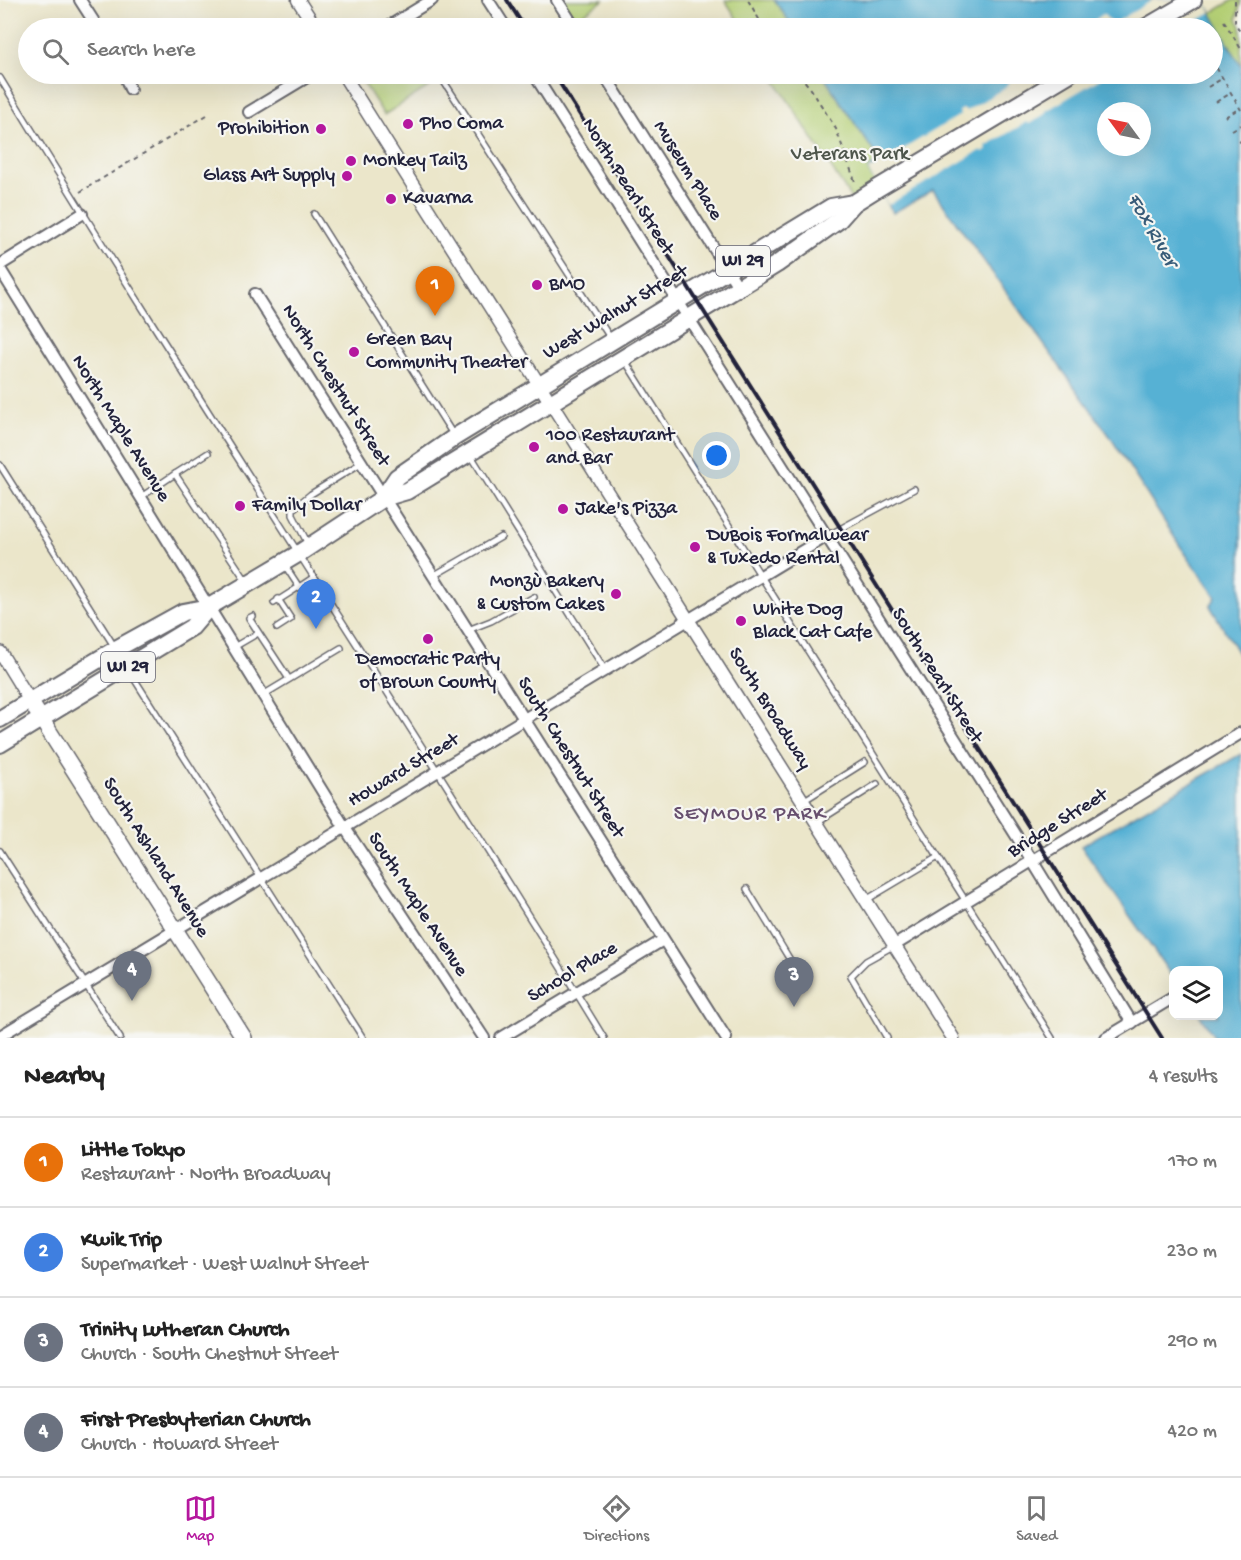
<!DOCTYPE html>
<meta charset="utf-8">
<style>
:root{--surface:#fff;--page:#f6f6f6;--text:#222;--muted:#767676;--line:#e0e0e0;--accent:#b5179e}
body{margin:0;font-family:"Gochi Hand",sans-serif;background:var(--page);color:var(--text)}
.controls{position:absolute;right:18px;bottom:18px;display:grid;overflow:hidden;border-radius:12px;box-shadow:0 6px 24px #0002}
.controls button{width:54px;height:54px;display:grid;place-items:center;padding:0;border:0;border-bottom:2px solid var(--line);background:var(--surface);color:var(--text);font:30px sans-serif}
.compass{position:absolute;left:1097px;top:102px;width:54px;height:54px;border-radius:50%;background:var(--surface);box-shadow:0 6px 24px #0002;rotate:303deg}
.you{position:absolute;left:717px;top:456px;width:21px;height:21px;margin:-15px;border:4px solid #fff;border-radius:50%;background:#1a73e8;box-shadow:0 0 0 9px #1a73e833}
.badge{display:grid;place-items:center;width:39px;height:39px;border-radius:50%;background:var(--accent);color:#fff;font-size:20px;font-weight:700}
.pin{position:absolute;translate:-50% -50px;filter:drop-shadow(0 2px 3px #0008)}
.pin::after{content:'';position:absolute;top:32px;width:21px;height:18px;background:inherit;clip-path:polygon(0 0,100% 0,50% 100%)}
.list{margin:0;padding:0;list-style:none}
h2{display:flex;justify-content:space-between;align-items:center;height:78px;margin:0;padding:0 24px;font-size:26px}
h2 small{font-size:20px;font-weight:400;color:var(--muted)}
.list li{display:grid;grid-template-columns:39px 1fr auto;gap:18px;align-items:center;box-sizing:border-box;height:90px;padding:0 24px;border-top:2px solid var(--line)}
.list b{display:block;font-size:22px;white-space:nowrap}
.list p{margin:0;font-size:20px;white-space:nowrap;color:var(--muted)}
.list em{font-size:20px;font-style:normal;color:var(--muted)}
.icon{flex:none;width:33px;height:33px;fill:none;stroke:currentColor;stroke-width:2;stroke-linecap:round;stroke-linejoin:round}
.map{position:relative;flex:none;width:1241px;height:1038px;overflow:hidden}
.search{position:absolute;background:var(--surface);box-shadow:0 6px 24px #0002;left:18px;right:18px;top:18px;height:66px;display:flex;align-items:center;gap:15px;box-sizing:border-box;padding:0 21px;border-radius:33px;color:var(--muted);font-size:22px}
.sheet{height:438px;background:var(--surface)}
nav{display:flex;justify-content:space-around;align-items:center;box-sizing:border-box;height:84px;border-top:2px solid var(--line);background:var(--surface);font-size:16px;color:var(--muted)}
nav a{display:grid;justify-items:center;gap:3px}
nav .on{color:var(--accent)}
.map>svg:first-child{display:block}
</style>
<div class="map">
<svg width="1241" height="1038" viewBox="0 0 1241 1038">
<rect width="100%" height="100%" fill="#f6f6f2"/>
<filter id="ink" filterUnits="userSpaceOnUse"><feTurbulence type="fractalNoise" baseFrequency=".0167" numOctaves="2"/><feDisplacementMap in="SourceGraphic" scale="12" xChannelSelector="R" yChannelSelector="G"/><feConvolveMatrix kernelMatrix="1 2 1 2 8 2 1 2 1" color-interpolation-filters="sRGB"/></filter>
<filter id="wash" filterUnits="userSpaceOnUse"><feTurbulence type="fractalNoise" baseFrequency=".008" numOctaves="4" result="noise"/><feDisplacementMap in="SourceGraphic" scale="24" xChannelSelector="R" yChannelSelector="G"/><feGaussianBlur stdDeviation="1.35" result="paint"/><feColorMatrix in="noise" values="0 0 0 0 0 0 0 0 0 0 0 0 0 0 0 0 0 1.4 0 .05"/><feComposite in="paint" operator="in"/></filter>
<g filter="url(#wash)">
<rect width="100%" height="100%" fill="#ebe6ca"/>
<g fill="#b4cf75" stroke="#6b7858" stroke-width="1.5">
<polygon points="557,0 604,0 571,22"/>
<polygon points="725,0 774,0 794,28 743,28"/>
<polygon points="1233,0 1241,0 1237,19 1241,26 1241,66 1211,13"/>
<polygon points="358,74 434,74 438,81 384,115"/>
<polygon points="771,74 822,74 874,152 878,188 854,203"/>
</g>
<g fill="#56b1d4" stroke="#3c6a88" stroke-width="1.5" fill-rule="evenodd">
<path d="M774,0h430l37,66v592l-31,-52 6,-9 -36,-51 -71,-111 -176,-245 -40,23 -25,-43 8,-9 -2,-9 -52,-78h390v-46h-418zM1106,111h36v36h-36z"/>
<polygon points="1241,754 1241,1038 1215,1038 1200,1016 1218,1016 1218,970 1174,970 1173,978 1081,846"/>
</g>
<g fill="#ebe6ca">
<polygon points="1153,0 1204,0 1211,13 1183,28 1097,28 1095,20 1103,14 1111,22 1116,22"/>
<polygon points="1022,74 1108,74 1046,111 1045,114 1029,124 1027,122 986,146 987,149 983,152 981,150 888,205 868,170 960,115 959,111 963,109 966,111 1006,87 1010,81"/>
</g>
</g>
<g filter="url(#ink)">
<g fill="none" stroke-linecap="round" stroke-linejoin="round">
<g stroke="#68676d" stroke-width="8">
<g id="service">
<polyline points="404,18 410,28"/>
<polyline points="439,74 611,339"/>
<path d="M0,78c196,323 407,637 604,960"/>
<polyline points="314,214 454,436"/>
<polyline points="624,359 1052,1038"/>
<polyline points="470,454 605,670"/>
<polyline points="0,465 114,646"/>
<polyline points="175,474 208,453"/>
<polyline points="141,497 175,474 247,582"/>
<polyline points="827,536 914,489"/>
<polyline points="308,544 293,515 293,509 311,494 361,463"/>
<polyline points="284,564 299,587 314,577"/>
<polyline points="433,576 501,537"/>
<polyline points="274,603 299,587"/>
<polyline points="253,616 249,618 289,679"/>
<polyline points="277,628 291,619 278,599"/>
<polyline points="468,630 491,621 534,597"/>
<polyline points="234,647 258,633"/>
<polyline points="128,669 363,1038"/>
<polyline points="263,695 341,648"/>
<polyline points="803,801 865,762"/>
<polyline points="817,822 877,784"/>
<polyline points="0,851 120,1038"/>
<polyline points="747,889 801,978"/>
<polyline points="866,900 938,857"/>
<polyline points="887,1038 851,976 866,961 893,946"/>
</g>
</g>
<g stroke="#68676d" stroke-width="14">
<g id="minor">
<polyline points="80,0 98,28"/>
<polyline points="488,0 506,28"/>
<polyline points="557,0 575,28"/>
<polyline points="386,28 432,0"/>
<polyline points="124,74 130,89"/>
<polyline points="534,74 1033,862 1132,1023"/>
<polyline points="604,74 739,288"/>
<polyline points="249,112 312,74"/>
<polyline points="0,265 82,214"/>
<polyline points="0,269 345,828 484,1038"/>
<polyline points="255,294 726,1038"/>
<polyline points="895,945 1241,733"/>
<polyline points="0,1036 827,536"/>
<polyline points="501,1038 663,940"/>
<polyline points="1106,1038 1174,997"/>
</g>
</g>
<g stroke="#68676d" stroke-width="15">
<g id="tertiary">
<polyline points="298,0 316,28"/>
<path d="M343,74c202,322 407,642 610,964"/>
<polyline points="0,652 30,701"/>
</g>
</g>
<g stroke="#68676d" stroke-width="18">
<polyline id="secondary" points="30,701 244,1038"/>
</g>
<g stroke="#68676d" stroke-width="20">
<g id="primary">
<polyline points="1145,28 1193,0"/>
<polyline points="383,498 397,477 455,437 831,207 854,203"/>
<polyline points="0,719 116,649 183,612 209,607 298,554 383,498 407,491 777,264 839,220 854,203 878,188 1069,74"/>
<polyline points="0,744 192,627 209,607"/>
</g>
</g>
<g stroke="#68676d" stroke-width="2" stroke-dasharray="4.5 4.5" stroke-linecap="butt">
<polyline points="748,0 764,28"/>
<polyline points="1235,0 1235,22 1241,34"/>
<polyline points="1224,21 1241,49"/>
<polyline points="1212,60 1241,110"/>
<polyline points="799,74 811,89 836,129 856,184"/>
<polyline points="1208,87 1223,78"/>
<polyline points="1216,102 1231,93"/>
<polyline points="1225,117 1240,108"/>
<polyline points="1232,130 1241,125"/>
<polyline points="1239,142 1241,141"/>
<polyline points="80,192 207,115"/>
</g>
<use href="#service" stroke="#fff" stroke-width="5"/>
<use href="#minor" stroke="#fff" stroke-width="10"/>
<use href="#tertiary" stroke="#fff" stroke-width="12"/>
<use href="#secondary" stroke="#fff" stroke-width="15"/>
<use href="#primary" stroke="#fff" stroke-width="16"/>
<g stroke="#22223b" stroke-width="4">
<polyline points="507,0 525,28"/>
<polyline points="554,74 1162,1038"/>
</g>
</g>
</g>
<g fill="#b5179e" stroke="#f6f6f2" stroke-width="2">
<circle cx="408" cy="124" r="6"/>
<circle cx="321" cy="129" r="6"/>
<circle cx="351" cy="161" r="6"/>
<circle cx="347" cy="176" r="6"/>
<circle cx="391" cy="199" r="6"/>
<circle cx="537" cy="285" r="6"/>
<circle cx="354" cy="352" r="6"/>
<circle cx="534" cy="447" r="6"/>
<circle cx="240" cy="506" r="6"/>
<circle cx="563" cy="509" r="6"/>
<circle cx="695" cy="547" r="6"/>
<circle cx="616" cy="594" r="6"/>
<circle cx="741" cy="621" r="6"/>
<circle cx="428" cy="639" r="6"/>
</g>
<g text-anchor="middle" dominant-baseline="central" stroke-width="4.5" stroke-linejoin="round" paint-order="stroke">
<g fill="#f6f6f2" stroke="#626272" stroke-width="1.5">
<rect x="716" y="246" width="54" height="30" rx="4.5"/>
<rect x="101" y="652" width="54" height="30" rx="4.5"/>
</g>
<g font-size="18" font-weight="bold" fill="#22223b">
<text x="743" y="261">WI 29</text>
<text x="128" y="667">WI 29</text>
</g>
<g font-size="20" fill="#22223b" stroke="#f6f6f2" text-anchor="start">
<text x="420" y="124">Pho Coma</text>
<text x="309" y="129" text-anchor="end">Prohibition</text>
<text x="363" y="161">Monkey Tailz</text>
<text x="335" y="176" text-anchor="end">Glass Art Supply</text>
<text x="403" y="199">Kavarna</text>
<text x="549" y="285">BMO</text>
<text x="366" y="340">Green Bay<tspan x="366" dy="23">Community Theater</tspan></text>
<text x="546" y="436">100 Restaurant<tspan x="546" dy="23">and Bar</tspan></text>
<text x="252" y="506">Family Dollar</text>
<text x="575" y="509">Jake's Pizza</text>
<text x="707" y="536">DuBois Formalwear<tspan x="707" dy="23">&amp; Tuxedo Rental</tspan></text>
<text x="604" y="582" text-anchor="end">Monzù Bakery<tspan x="604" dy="23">&amp; Custom Cakes</tspan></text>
<text x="753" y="610">White Dog<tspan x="753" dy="23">Black Cat Cafe</tspan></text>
<text x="428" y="660" text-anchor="middle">Democratic Party<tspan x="428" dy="23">of Brown County</tspan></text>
</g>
<g font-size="20" fill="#4e564c" stroke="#f6f6f2">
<text x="850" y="155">Veterans Park</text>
</g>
<g font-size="20" fill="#22223b" stroke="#f6f6f2">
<text transform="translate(687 171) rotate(58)">Museum Place</text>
<text transform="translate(627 187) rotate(58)">North Pearl Street</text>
<text transform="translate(616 313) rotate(-31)">West Walnut Street</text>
<text transform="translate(335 386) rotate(58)">North Chestnut Street</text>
<text transform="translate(120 429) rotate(58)">North Maple Avenue</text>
<text transform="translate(936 676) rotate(58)">South Pearl Street</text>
<text transform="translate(769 709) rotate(58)">South Broadway</text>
<text transform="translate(570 758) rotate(58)">South Chestnut Street</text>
<text transform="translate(404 771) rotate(-31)">Howard Street</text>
<text transform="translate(1058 824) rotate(-32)">Bridge Street</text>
<text transform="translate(155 858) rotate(58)">South Ashland Avenue</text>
<text transform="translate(417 905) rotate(57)">South Maple Avenue</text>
<text transform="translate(573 973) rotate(-31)">School Place</text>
</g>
<g font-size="21" font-style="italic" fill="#375b78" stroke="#f6f6f2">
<text transform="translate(1151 231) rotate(60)">Fox River</text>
</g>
<g font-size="21" letter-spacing="1.5" fill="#674f6e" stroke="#f6f6f2">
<text x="750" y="815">SEYMOUR PARK</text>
</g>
</g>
</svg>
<div class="controls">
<button><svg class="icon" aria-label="layers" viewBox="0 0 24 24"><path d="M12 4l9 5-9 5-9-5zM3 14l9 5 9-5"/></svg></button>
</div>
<svg class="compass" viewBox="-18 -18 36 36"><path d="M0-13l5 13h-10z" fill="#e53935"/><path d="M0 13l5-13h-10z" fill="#767676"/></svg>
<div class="you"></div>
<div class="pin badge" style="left:435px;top:316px;background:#e8710a">1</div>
<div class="pin badge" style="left:316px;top:629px;background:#3f7fe0">2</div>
<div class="pin badge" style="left:794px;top:1007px;background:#6b7280">3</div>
<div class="pin badge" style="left:132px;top:1001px;background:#6b7280">4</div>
<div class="search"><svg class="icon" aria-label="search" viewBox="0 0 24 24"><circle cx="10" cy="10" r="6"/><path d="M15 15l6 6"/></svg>Search here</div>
</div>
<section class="sheet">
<h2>Nearby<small>4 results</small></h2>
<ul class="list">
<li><span class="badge" style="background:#e8710a">1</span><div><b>Little Tokyo</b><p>Restaurant · North Broadway</p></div><em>170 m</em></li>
<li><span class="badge" style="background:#3f7fe0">2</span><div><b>Kwik Trip</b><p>Supermarket · West Walnut Street</p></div><em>230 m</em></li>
<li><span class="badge" style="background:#6b7280">3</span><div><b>Trinity Lutheran Church</b><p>Church · South Chestnut Street</p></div><em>290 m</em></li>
<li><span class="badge" style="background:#6b7280">4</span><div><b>First Presbyterian Church</b><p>Church · Howard Street</p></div><em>420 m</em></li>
</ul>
</section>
<nav>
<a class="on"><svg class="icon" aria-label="map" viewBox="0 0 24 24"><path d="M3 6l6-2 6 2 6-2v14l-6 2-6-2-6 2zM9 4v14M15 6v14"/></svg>Map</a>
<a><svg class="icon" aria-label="directions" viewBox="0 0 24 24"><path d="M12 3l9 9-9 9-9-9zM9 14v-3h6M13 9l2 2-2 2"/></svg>Directions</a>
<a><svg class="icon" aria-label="saved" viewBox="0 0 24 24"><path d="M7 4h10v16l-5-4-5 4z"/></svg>Saved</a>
</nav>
